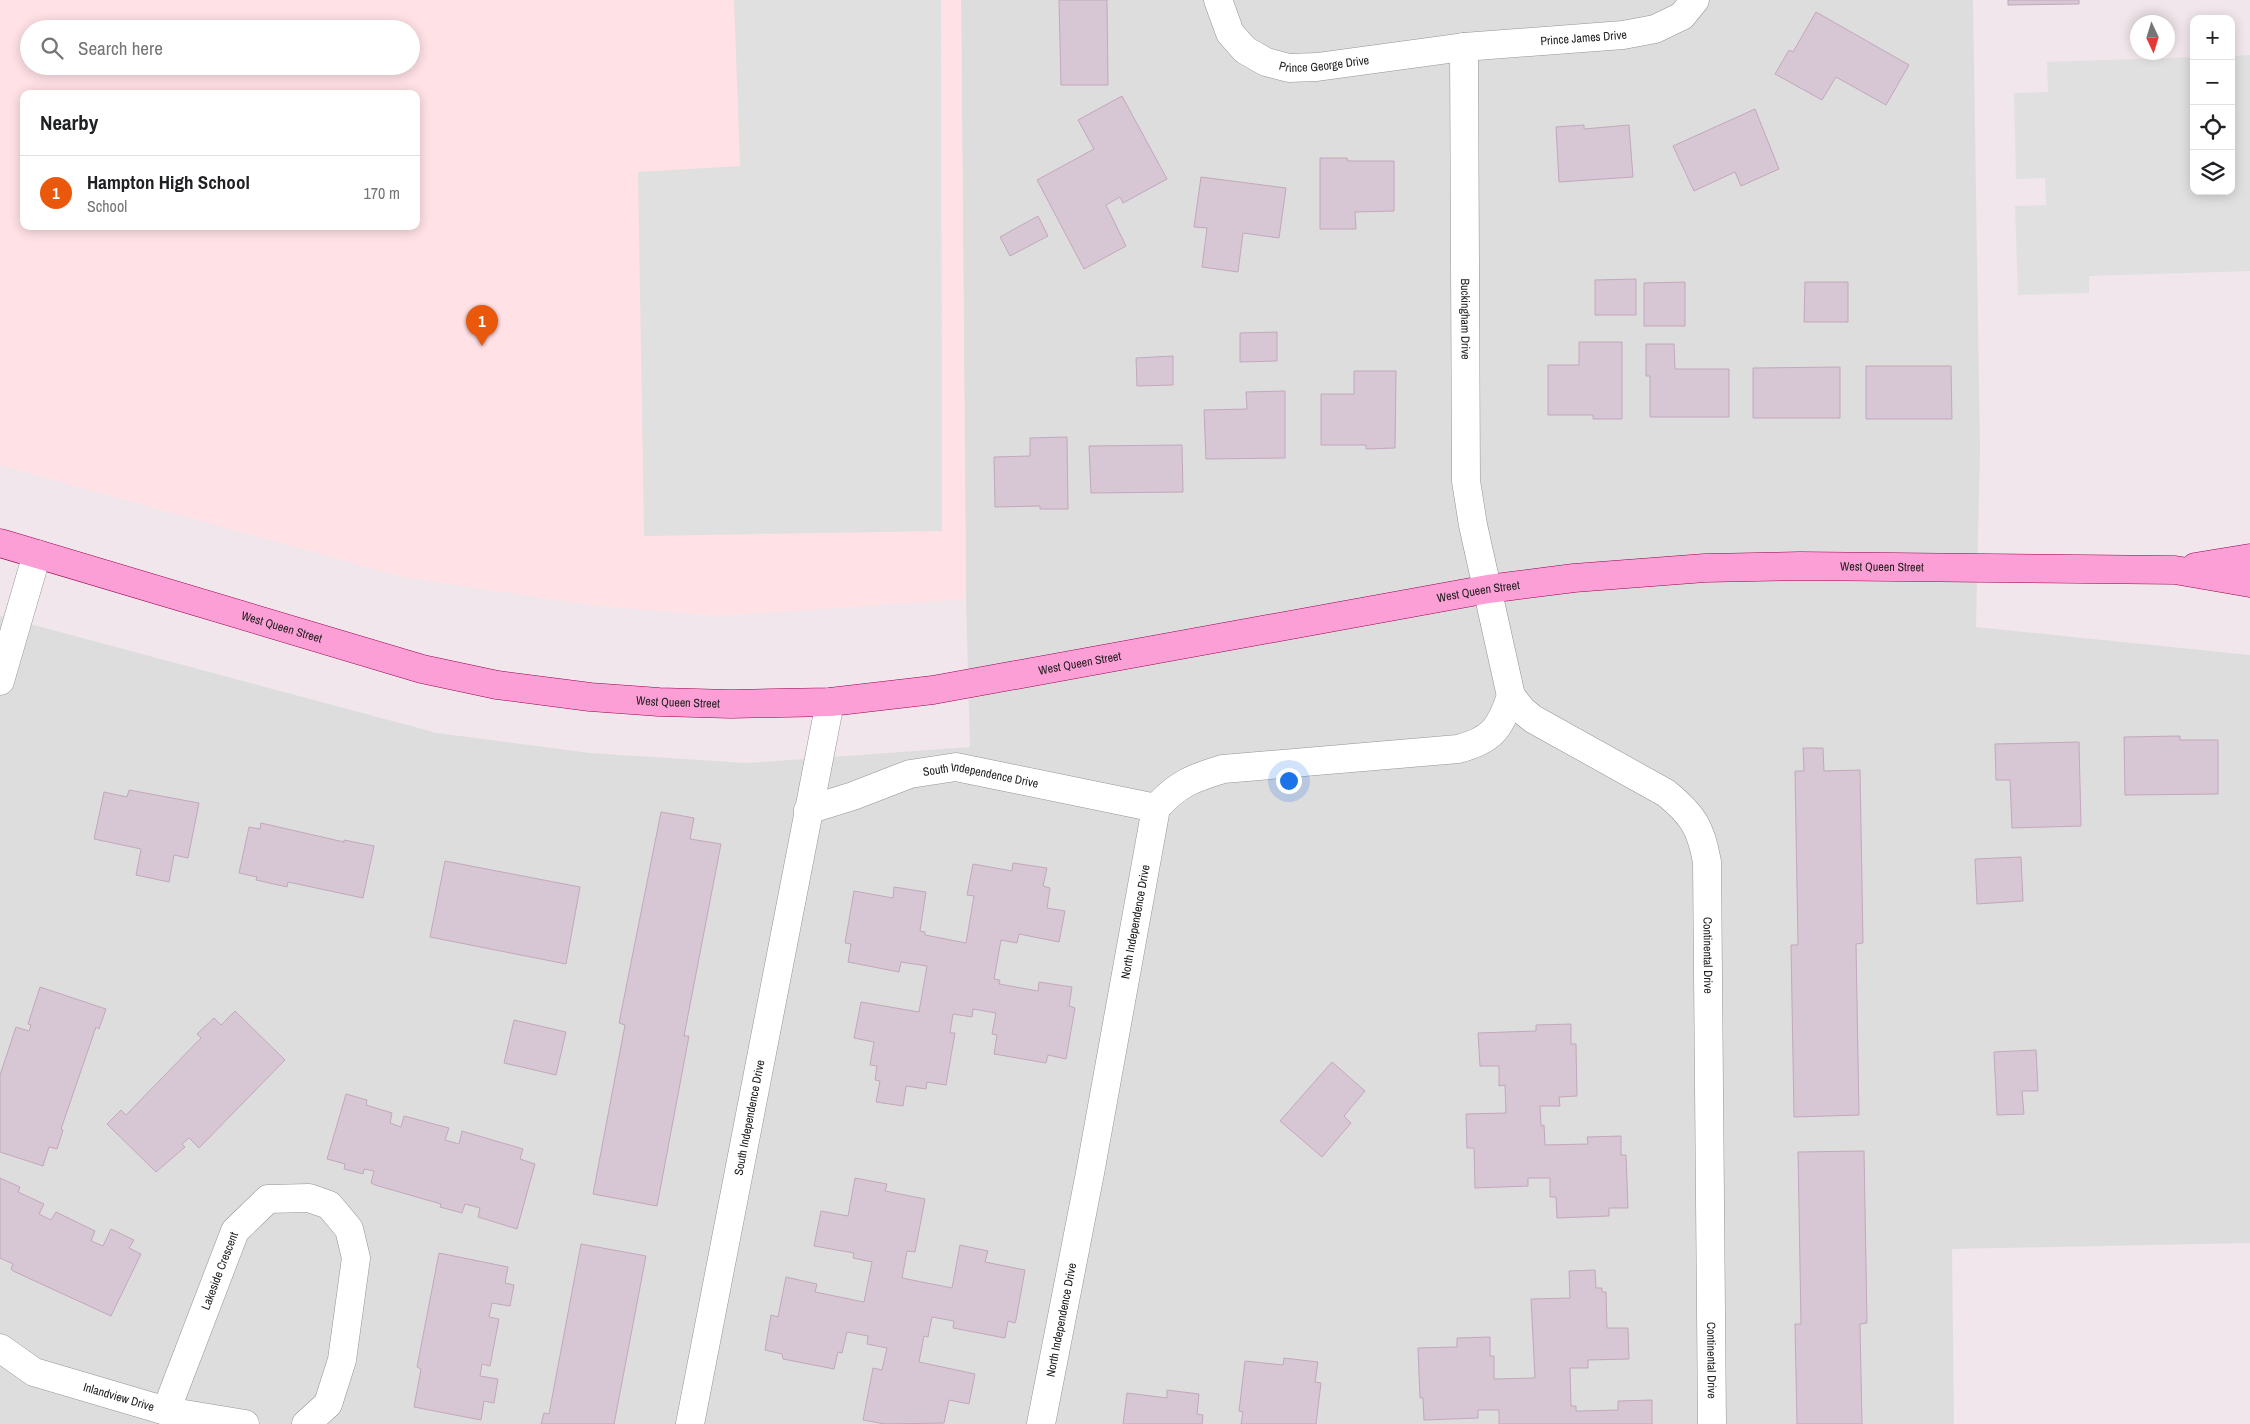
<!DOCTYPE html>
<meta charset="utf-8">
<style>
:root{--surface:#fff;--page:#f6f6f6;--text:#202124;--muted:#757577;--line:#e0e0e0;--accent:#ea580c}
body{margin:0;font-family:"Archivo Narrow",sans-serif;background:var(--page);color:var(--text)}
.controls{position:absolute;right:15px;top:15px;display:grid;overflow:hidden;border-radius:10px;box-shadow:0 2px 12px #0003}
.controls button{width:45px;height:45px;display:grid;place-items:center;padding:0;border:0;border-bottom:1px solid var(--line);background:var(--surface);color:var(--text);font:25px sans-serif}
.compass{position:absolute;left:2130px;top:15px;width:45px;height:45px;border-radius:50%;background:var(--surface);box-shadow:0 2px 12px #0003;rotate:176deg}
.you{position:absolute;left:1288px;top:780px;width:18px;height:18px;margin:-12px;border:4px solid #fff;border-radius:50%;background:#1a73e8;box-shadow:0 0 0 8px #1a73e833}
.badge{display:grid;place-items:center;width:32px;height:32px;border-radius:50%;background:var(--accent);color:#fff;font-size:16px;font-weight:700}
.pin{position:absolute;translate:-50% -41px;filter:drop-shadow(0 1px 2px #0008)}
.pin::after{content:'';position:absolute;top:26px;width:18px;height:15px;background:inherit;clip-path:polygon(0 0,100% 0,50% 100%)}
.list{margin:0;padding:0;list-style:none}
h2{display:flex;justify-content:space-between;align-items:center;height:65px;margin:0;padding:0 20px;font-size:21px}
h2 small{font-size:16px;font-weight:400;color:var(--muted)}
.list li{display:grid;grid-template-columns:32px 1fr auto;gap:15px;align-items:center;box-sizing:border-box;height:75px;padding:0 20px;border-top:1px solid var(--line)}
.list b{display:block;font-size:19px;white-space:nowrap}
.list p{margin:0;font-size:16px;white-space:nowrap;color:var(--muted)}
.list em{font-size:16px;font-style:normal;color:var(--muted)}
.icon{flex:none;width:28px;height:28px;fill:none;stroke:currentColor;stroke-width:2;stroke-linecap:round;stroke-linejoin:round}
.map{position:relative;flex:none;width:2250px;height:1424px;overflow:hidden}
.search{position:absolute;background:var(--surface);box-shadow:0 2px 12px #0003;left:20px;top:20px;width:400px;height:55px;display:flex;align-items:center;gap:12px;box-sizing:border-box;padding:0 18px;border-radius:28px;color:var(--muted);font-size:19px}
.panel{position:absolute;background:var(--surface);box-shadow:0 2px 12px #0003;left:20px;top:90px;width:400px;height:140px;border-radius:10px}
.map>svg:first-child{display:block}
</style>
<div class="map">
<svg width="2250" height="1424" viewBox="0 0 2250 1424">
<rect width="100%" height="100%" fill="#f0e6eb"/>
<polygon fill="#deddde" points="961,0 1973,0 1980,449 1976,627 2250,655 2250,1243 1952,1249 1954,1424 0,1424 0,616 437,733 590,753 747,763 970,747 966,599"/>
<path fill="#ffe1e6" fill-rule="evenodd" d="M0,0h961l5,599 -248,17 -129,-11 -186,-28 -403,-112zM29,29h382v37h-382zM24,94h392v132h-392z"/>
<g fill="#e0e0e0">
<polygon points="734,0 941,0 942,531 644,536 638,172 740,166"/>
<polygon points="2250,55 2250,271 2089,276 2089,293 2018,295 2015,206 2046,205 2045,178 2016,179 2014,93 2048,92 2047,62 2194,57 2194,191 2231,191 2231,56"/>
</g>
<g fill="#d7c6d3" stroke="#c2a8bb">
<polygon points="1059,0 1107,0 1108,85 1061,85"/>
<polygon points="2008,0 2079,0 2079,4 2008,5"/>
<polygon points="1816,12 1909,65 1886,105 1836,77 1822,100 1775,74 1789,50 1793,52"/>
<polygon points="1122,96 1167,179 1123,203 1120,197 1106,205 1126,246 1084,269 1037,180 1094,149 1078,120"/>
<polygon points="1755,109 1779,169 1741,186 1735,172 1694,191 1673,146"/>
<polygon points="1584,125 1584,129 1629,125 1633,177 1559,182 1556,127"/>
<polygon points="1320,158 1347,158 1348,161 1394,161 1394,211 1355,212 1356,229 1320,229"/>
<polygon points="1201,177 1286,188 1279,238 1243,233 1238,272 1202,267 1207,228 1194,227"/>
<polygon points="1038,216 1048,236 1010,256 1000,237"/>
<polygon points="1636,279 1636,315 1595,315 1595,280"/>
<polygon points="1685,282 1685,326 1644,326 1644,283"/>
<polygon points="1805,282 1848,282 1848,322 1804,322"/>
<polygon points="1277,332 1277,361 1240,362 1240,333"/>
<polygon points="1579,342 1622,342 1622,419 1593,419 1593,415 1548,415 1548,365 1579,365"/>
<polygon points="1646,344 1674,344 1675,369 1729,369 1729,417 1650,417 1650,376 1646,376"/>
<polygon points="1173,356 1173,385 1137,386 1136,358"/>
<polygon points="1866,366 1951,366 1952,419 1866,419"/>
<polygon points="1840,367 1840,418 1753,418 1753,368"/>
<polygon points="1354,371 1396,371 1395,448 1366,449 1366,445 1321,445 1321,394 1354,394"/>
<polygon points="1285,391 1285,458 1206,459 1204,410 1247,409 1246,392"/>
<polygon points="1067,437 1068,509 1040,509 1040,506 995,507 994,457 1030,456 1030,438"/>
<polygon points="1182,445 1183,492 1091,493 1089,446"/>
<polygon points="2180,736 2180,740 2218,740 2218,794 2125,795 2124,737"/>
<polygon points="2079,742 2081,826 2012,828 2010,780 1996,780 1995,744"/>
<polygon points="1803,748 1823,748 1824,771 1860,770 1863,943 1856,944 1859,1115 1794,1117 1791,945 1798,945 1795,771 1804,771"/>
<polygon points="129,790 199,803 188,858 174,855 169,882 136,875 141,849 94,839 104,792 127,797"/>
<polygon points="661,812 694,818 690,839 721,844 684,1036 689,1036 657,1206 593,1194 625,1025 619,1023"/>
<polygon points="261,823 344,842 344,840 374,846 363,898 288,882 287,887 256,880 257,877 239,873 249,827 260,829"/>
<polygon points="2021,857 2023,901 1977,904 1975,859"/>
<polygon points="445,861 580,887 566,964 430,937"/>
<polygon points="1013,863 1047,868 1043,886 1050,888 1047,908 1065,911 1059,942 1019,934 1017,943 1001,940 994,979 1000,980 999,984 1038,991 1039,982 1072,987 1069,1006 1075,1008 1066,1059 1048,1055 1046,1063 994,1054 997,1035 992,1034 996,1013 973,1009 972,1017 953,1014 950,1033 955,1033 946,1085 927,1082 926,1089 906,1086 903,1106 876,1102 880,1081 875,1080 877,1066 870,1065 874,1042 854,1038 861,1002 919,1012 927,966 901,962 899,972 848,962 851,944 845,943 854,891 893,898 894,887 926,892 920,931 925,932 925,935 966,943 974,896 967,895 973,864 1012,871"/>
<polygon points="40,987 106,1009 99,1029 96,1027 61,1129 63,1130 57,1149 49,1147 43,1166 0,1152 0,1075 16,1027 29,1031 31,1025 28,1024"/>
<polygon points="235,1011 285,1060 199,1148 189,1138 182,1144 185,1147 156,1172 107,1124 121,1110 126,1115 201,1038 197,1034 214,1018 221,1025"/>
<polygon points="514,1020 566,1032 556,1075 504,1063"/>
<polygon points="1571,1024 1571,1044 1576,1044 1577,1096 1559,1097 1560,1106 1540,1106 1541,1126 1544,1125 1545,1145 1588,1144 1587,1137 1621,1136 1621,1155 1626,1155 1628,1208 1609,1208 1609,1216 1557,1218 1556,1197 1550,1197 1550,1178 1528,1178 1528,1186 1475,1188 1474,1148 1467,1148 1466,1114 1506,1113 1505,1085 1499,1086 1499,1066 1480,1066 1478,1033 1536,1031 1536,1025"/>
<polygon points="2036,1050 2038,1091 2022,1091 2024,1114 1997,1115 1994,1052"/>
<polygon points="1332,1062 1365,1091 1344,1116 1351,1123 1322,1157 1280,1121"/>
<polygon points="346,1094 367,1100 366,1105 392,1113 390,1123 401,1127 404,1116 449,1128 445,1140 459,1144 462,1131 523,1149 520,1159 535,1164 517,1229 478,1217 480,1208 465,1204 462,1213 440,1207 441,1204 375,1185 371,1183 374,1171 364,1169 363,1174 344,1169 345,1164 327,1159"/>
<polygon points="1864,1151 1867,1323 1860,1324 1862,1424 1797,1424 1795,1324 1801,1324 1798,1152"/>
<polygon points="0,1178 20,1187 18,1192 44,1204 39,1214 51,1220 56,1212 95,1231 91,1241 103,1246 111,1229 134,1240 129,1248 141,1254 111,1316 13,1271 11,1269 13,1264 0,1258"/>
<polygon points="855,1178 887,1184 885,1191 925,1199 915,1252 907,1251 902,1278 952,1288 960,1245 988,1251 985,1262 1025,1270 1016,1320 1015,1323 1008,1321 1005,1338 953,1328 954,1321 932,1317 928,1337 924,1336 919,1362 975,1374 969,1404 949,1400 944,1423 885,1424 863,1420 873,1368 882,1370 887,1348 867,1344 868,1336 847,1332 842,1353 838,1352 834,1369 783,1359 782,1354 765,1350 771,1315 778,1317 786,1277 817,1284 815,1292 864,1302 872,1262 853,1258 854,1253 814,1246 821,1211 848,1216"/>
<polygon points="581,1244 646,1256 614,1424 541,1424 544,1413 549,1414"/>
<polygon points="439,1253 508,1267 505,1283 514,1285 510,1306 492,1303 489,1317 499,1319 490,1366 482,1364 480,1376 498,1379 494,1403 484,1401 481,1420 414,1407 421,1369 417,1367"/>
<polygon points="1595,1270 1596,1288 1602,1288 1602,1292 1606,1292 1607,1328 1628,1328 1629,1359 1588,1360 1588,1368 1570,1368 1571,1406 1576,1406 1576,1411 1580,1411 1618,1410 1618,1401 1652,1400 1652,1424 1499,1424 1499,1410 1478,1410 1478,1418 1424,1420 1423,1398 1420,1398 1418,1348 1457,1347 1457,1338 1490,1337 1490,1356 1494,1356 1494,1379 1535,1378 1531,1299 1570,1298 1569,1271"/>
<polygon points="1284,1358 1318,1362 1315,1382 1321,1383 1316,1424 1241,1424 1243,1412 1239,1411 1245,1361 1283,1365"/>
<polygon points="1167,1390 1199,1394 1197,1414 1203,1415 1202,1424 1123,1424 1127,1393 1167,1398"/>
</g>
<g fill="none" stroke-linecap="round" stroke-linejoin="round">
<g stroke="#949494" stroke-width="29">
<g id="minor">
<path id="s1" d="M1218,0l12,33 15,17 21,12 23,6 28,-1 147,-20 159,-12 32,-6 27,-13 13,-16"/>
<path id="s2" d="M1464,47l2,434 7,44 38,171 11,14 11,9 133,74c27,22 35,35 41,69l5,562"/>
<polyline points="0,681 37,554"/>
<path id="s3" d="M808,810l45,-14 57,-22 46,-7 200,41"/>
<path id="s4" d="M0,1348l34,24 132,39 79,13"/>
<path id="s5" d="M166,1411l69,-180 33,-32 41,-1 20,7 20,24 7,29 -14,102 -14,44 -22,20"/>
<path id="s6" d="M690,1424l140,-722"/>
<path id="s7" d="M1041,1424l49,-251 66,-365c21,-24 37,-30 67,-39l235,-20c34,-9 42,-20 53,-53"/>
</g>
</g>
<g stroke="#9c004e" stroke-width="29">
<g id="major">
<path id="s8" d="M0,543l422,126 75,16 93,12 69,5 72,2 99,-2 103,-12 555,-101 86,-11 131,-10 95,-2 375,4 75,13"/>
<polyline points="2195,567 2250,558"/>
</g>
</g>
<use href="#minor" stroke="#fff" stroke-width="28"/>
<use href="#major" stroke="#fc9fd7" stroke-width="28"/>
</g>
<g text-anchor="middle" dominant-baseline="central" stroke-width="4.5" stroke-linejoin="round" paint-order="stroke">
<g font-size="12" fill="#202020" stroke="#fff">
<text stroke="none"><textPath href="#s1" startOffset="402">Prince James Drive</textPath></text>
<text stroke="none"><textPath href="#s1" startOffset="141">Prince George Drive</textPath></text>
<text stroke="none"><textPath href="#s2" startOffset="272">Buckingham Drive</textPath></text>
<text stroke="none"><textPath href="#s8" startOffset="1914">West Queen Street</textPath></text>
<text stroke="none"><textPath href="#s8" startOffset="1509">West Queen Street</textPath></text>
<text stroke="none"><textPath href="#s8" startOffset="294">West Queen Street</textPath></text>
<text stroke="none"><textPath href="#s8" startOffset="1104">West Queen Street</textPath></text>
<text stroke="none"><textPath href="#s8" startOffset="699">West Queen Street</textPath></text>
<text stroke="none"><textPath href="#s3" startOffset="180">South Independence Drive</textPath></text>
<text stroke="none"><textPath href="#s7" startOffset="511">North Independence Drive</textPath></text>
<text stroke="none"><textPath href="#s2" startOffset="1014">Continental Drive</textPath></text>
<text stroke="none"><textPath href="#s6" startOffset="312">South Independence Drive</textPath></text>
<text stroke="none"><textPath href="#s5" startOffset="150">Lakeside Crescent</textPath></text>
<text stroke="none"><textPath href="#s7" startOffset="106">North Independence Drive</textPath></text>
<text stroke="none"><textPath href="#s2" startOffset="1419">Continental Drive</textPath></text>
<text stroke="none"><textPath href="#s4" startOffset="130">Inlandview Drive</textPath></text>
</g>
</g>
</svg>
<div class="controls">
<button>+</button>
<button>−</button>
<button><svg class="icon" aria-label="locate" viewBox="0 0 24 24"><circle cx="12" cy="12" r="6"/><path d="M12 2v4M12 18v4M2 12h4M18 12h4"/></svg></button>
<button><svg class="icon" aria-label="layers" viewBox="0 0 24 24"><path d="M12 4l9 5-9 5-9-5zM3 14l9 5 9-5"/></svg></button>
</div>
<svg class="compass" viewBox="-18 -18 36 36"><path d="M0-13l5 13h-10z" fill="#e53935"/><path d="M0 13l5-13h-10z" fill="#757577"/></svg>
<div class="you"></div>
<div class="pin badge" style="left:482px;top:346px">1</div>
<div class="search"><svg class="icon" aria-label="search" viewBox="0 0 24 24"><circle cx="10" cy="10" r="6"/><path d="M15 15l6 6"/></svg>Search here</div>
<section class="panel">
<h2>Nearby<small></small></h2>
<ul class="list">
<li><span class="badge">1</span><div><b>Hampton High School</b><p>School</p></div><em>170 m</em></li>
</ul>
</section>
</div>
